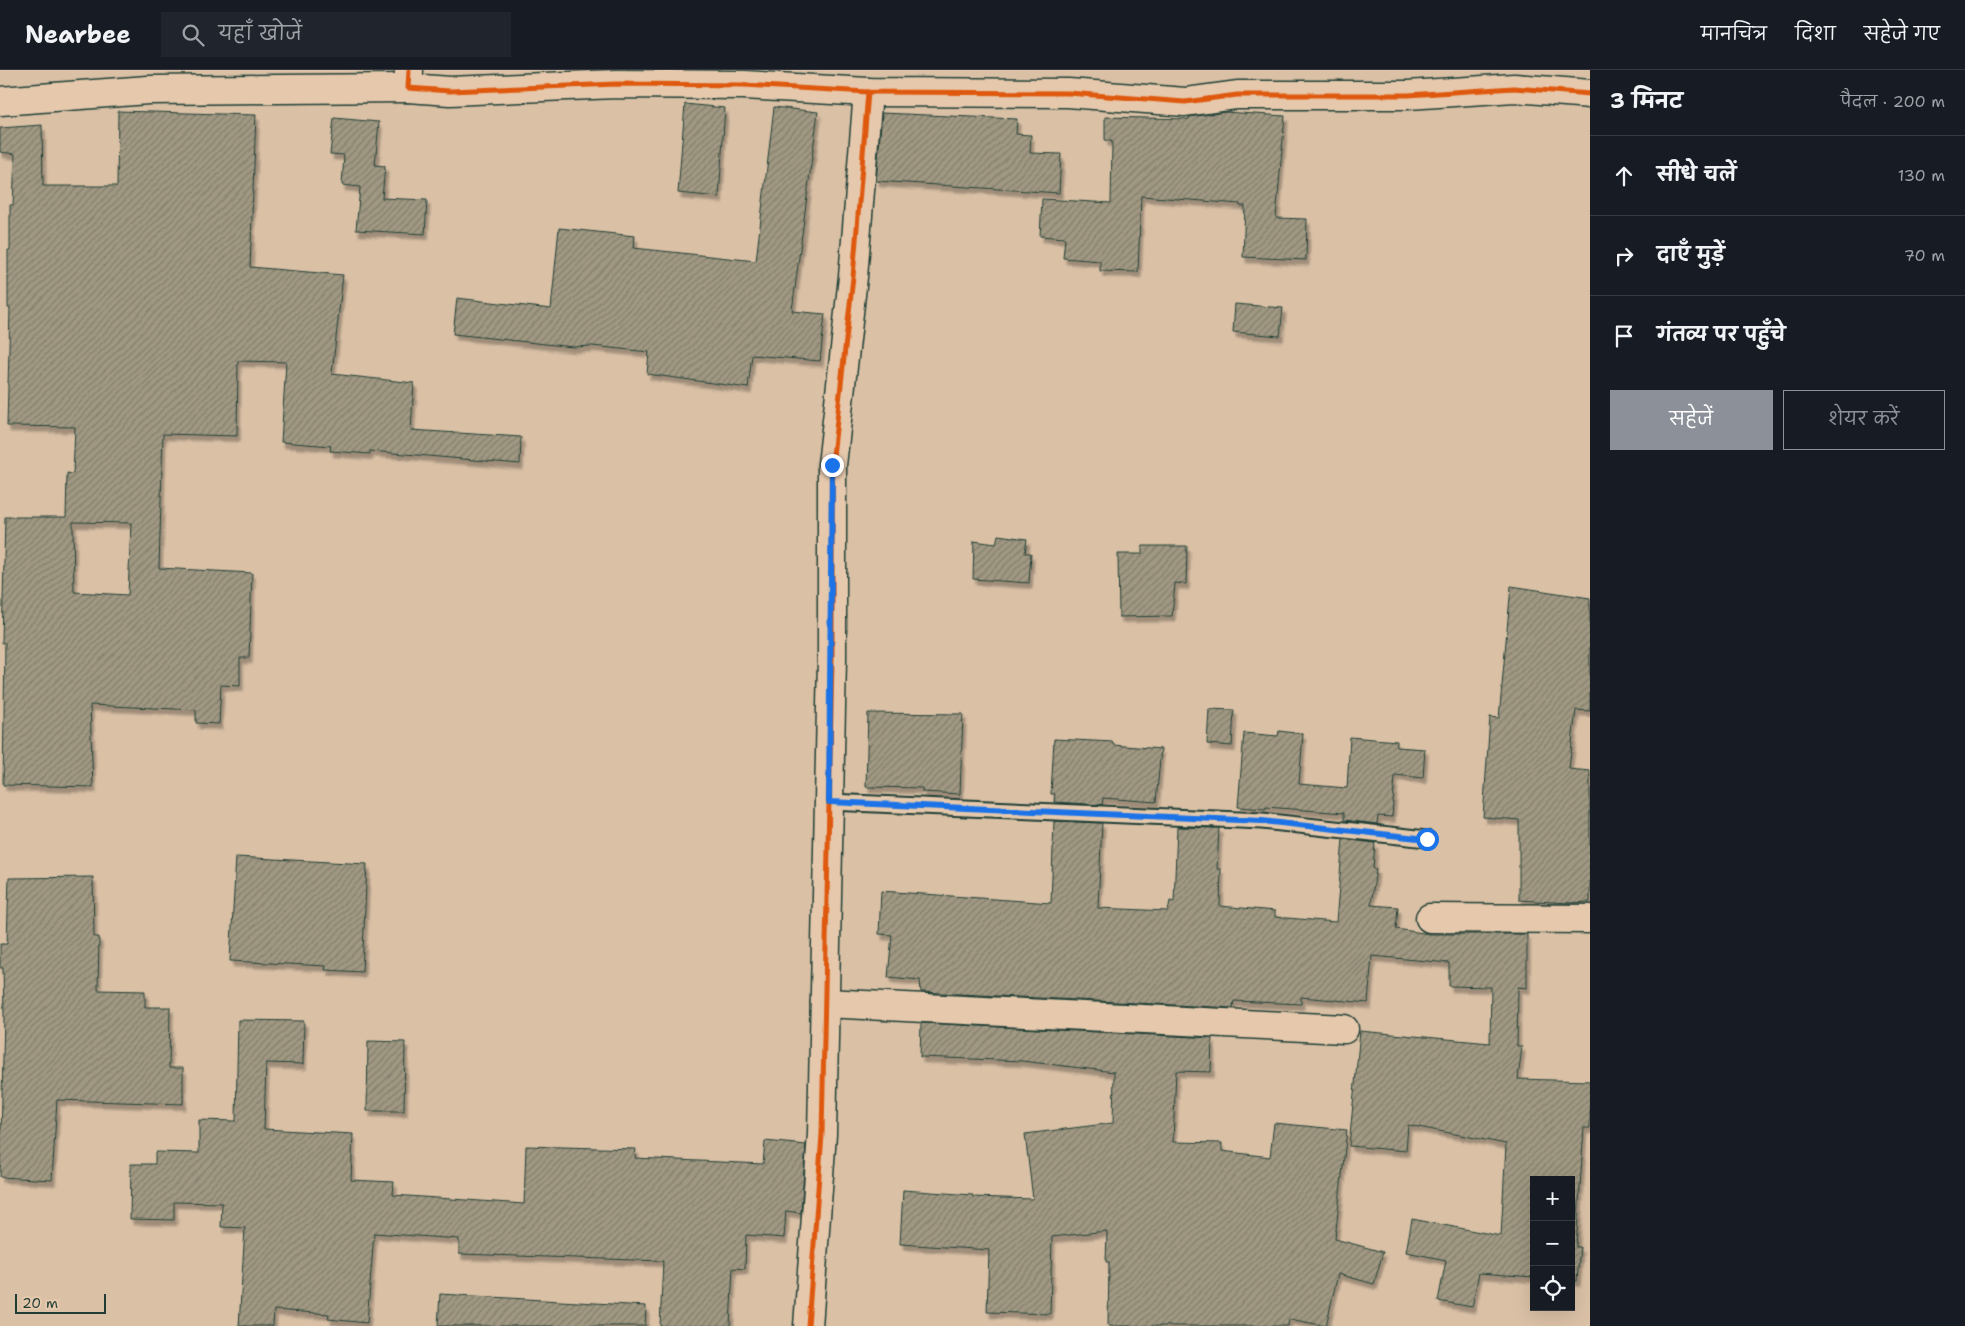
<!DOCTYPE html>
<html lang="hi">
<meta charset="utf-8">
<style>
:root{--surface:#171b24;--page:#20242c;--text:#f1f3f6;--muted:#9ea1a6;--line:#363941;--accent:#8c9099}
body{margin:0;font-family:"Shantell Sans","Playpen Sans Deva",sans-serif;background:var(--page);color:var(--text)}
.controls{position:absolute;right:15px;bottom:15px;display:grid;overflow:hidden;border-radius:0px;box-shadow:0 5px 20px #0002}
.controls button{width:45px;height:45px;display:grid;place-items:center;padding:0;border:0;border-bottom:1px solid var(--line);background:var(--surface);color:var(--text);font:25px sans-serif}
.scale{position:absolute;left:15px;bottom:12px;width:91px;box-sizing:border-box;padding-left:5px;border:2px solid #1f3d34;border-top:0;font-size:14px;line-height:18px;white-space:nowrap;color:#1f3d34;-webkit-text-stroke:4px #e6c9ad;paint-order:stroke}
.stop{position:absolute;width:15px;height:15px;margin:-11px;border:4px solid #1a73e8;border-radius:50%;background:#fff}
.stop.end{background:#1a73e8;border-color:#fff;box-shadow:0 1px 5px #0008}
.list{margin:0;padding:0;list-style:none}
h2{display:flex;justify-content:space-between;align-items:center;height:65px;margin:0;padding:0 20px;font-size:21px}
h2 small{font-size:16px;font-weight:400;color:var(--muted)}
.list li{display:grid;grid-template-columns:32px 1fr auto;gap:15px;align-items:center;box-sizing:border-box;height:80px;padding:0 20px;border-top:1px solid var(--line)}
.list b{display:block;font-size:19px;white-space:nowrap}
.list em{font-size:16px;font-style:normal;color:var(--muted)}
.actions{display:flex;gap:10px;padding:15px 20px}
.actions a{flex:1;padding:11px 0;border:1px solid var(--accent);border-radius:0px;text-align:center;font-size:18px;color:var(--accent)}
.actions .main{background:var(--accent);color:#fff}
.icon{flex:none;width:28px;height:28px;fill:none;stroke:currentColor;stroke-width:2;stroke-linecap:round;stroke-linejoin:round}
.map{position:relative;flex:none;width:1590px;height:1256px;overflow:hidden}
header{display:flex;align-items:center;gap:30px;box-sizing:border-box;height:70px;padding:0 25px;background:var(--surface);border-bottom:1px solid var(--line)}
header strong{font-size:24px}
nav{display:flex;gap:28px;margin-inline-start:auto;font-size:18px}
.search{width:350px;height:45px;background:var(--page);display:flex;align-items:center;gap:12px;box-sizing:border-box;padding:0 18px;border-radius:0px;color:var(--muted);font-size:19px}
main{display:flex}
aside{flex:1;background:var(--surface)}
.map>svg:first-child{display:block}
</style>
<header>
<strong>Nearbee</strong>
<div class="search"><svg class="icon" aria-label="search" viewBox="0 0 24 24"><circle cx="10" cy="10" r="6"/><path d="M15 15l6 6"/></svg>यहाँ खोजें</div>
<nav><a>मानचित्र</a><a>दिशा</a><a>सहेजे गए</a></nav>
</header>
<main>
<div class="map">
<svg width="1590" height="1256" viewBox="0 0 1590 1256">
<defs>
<pattern id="building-hatch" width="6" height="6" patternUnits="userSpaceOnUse" patternTransform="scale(1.25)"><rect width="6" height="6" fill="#a09882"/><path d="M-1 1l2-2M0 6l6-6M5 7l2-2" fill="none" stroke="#827d6b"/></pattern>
<filter id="shadow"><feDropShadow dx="3" dy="5.5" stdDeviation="1" flood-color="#0004"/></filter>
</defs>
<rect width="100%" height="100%" fill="#dac1a6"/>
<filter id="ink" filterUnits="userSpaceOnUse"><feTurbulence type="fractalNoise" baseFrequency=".02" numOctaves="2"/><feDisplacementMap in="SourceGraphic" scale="10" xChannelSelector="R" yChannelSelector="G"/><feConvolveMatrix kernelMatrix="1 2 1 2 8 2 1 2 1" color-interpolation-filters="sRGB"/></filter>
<g filter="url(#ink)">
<g fill="url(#building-hatch)" stroke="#1f3d34" fill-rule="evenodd" filter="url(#shadow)">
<polygon points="685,34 725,38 719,127 678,123"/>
<polygon points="774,37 818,42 792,241 825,244 820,291 752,285 748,318 647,304 649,282 592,276 573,277 453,264 457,228 551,239 559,158 635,166 634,178 756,191"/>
<path d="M118,41l138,4 -6,152 93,8 -11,99 82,9 -3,47 110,7 -1,27 -150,-13v3l-40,-3 1,-5 -50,-4 5,-80 -48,-1 -1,75 -74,-2 -4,134 93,5 -3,85h-9v28l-19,-1 -2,39 -23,-1v-13l-106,-5 3,82 -90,-2 2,-142h-3l3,-126h61l1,-44 6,1 2,-47 -68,-1 3,-118h-2v-58h2v-45h3l2,-51 -15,-2v-24l42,-3 1,61h74zM73,452l58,1 -3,72 -54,-3z"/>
<polygon points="1225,42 1285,46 1276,148 1307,149 1306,190 1243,187 1245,136 1240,136 1240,134 1141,126 1138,202 1100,201 1100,191 1063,188 1065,168 1040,166 1042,129 1111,133 1112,71 1105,71 1105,47 1189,49 1189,47"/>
<polygon points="882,43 1017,49 1016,64 1031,65 1030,83 1061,84 1059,123 876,111"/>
<polygon points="334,48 379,52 375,95 385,96 382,128 427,130 425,164 356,160 360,117 342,115 344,85 330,84"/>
<polygon points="1235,234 1283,238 1280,266 1233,262"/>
<polygon points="998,465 1027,469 1025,483 1031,483 1029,513 973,509 974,471 996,474"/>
<polygon points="1142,476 1187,476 1186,514 1175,513 1172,546 1119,547 1118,484 1142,484"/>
<polygon points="1511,516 1590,528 1590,641 1576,640 1569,699 1590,701 1590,832 1569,833 1519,830 1519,750 1483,747 1490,647 1499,648"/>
<polygon points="1209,639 1234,640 1232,676 1207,674"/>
<polygon points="868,643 963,644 960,724 922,722 922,718 866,717"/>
<polygon points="1279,661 1303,664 1299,714 1347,718 1350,667 1397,671 1397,677 1425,679 1423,708 1395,705 1392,747 1378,746 1377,754 1344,750 1344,743 1266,737 1266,739 1238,737 1244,663 1278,666"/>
<polygon points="1054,669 1113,672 1113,675 1161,679 1156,732 1103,728 1102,735 1054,732 1055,724 1051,724"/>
<polygon points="1054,751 1102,753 1098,838 1168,841 1170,831 1174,832 1177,757 1219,758 1217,799 1221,799 1220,836 1275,841 1275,847 1336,852 1343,769 1375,773 1373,799 1376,799 1371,835 1398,837 1396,859 1430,864 1527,864 1527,918 1518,917 1517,976 1522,976 1518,1009 1590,1011 1590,1058 1584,1058 1576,1177 1580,1177 1577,1211 1571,1210 1571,1110 1534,1110 1534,1207 1479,1203 1472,1237 1438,1231 1446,1190 1406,1182 1412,1149 1501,1166 1506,1074 1408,1055 1406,1081 1349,1076 1360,961 1490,973 1491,917 1449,916 1449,893 1372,886 1368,933 1301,927 1301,934 1234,931 1233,938 921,922 920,910 888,907 892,865 879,864 881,821 1051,833"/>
<polygon points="236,787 367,794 362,902 325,900 326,896 230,891"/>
<polygon points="93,807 94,867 99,867 98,920 145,921 145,937 170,937 169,998 183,998 183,1034 57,1030 52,1110 0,1107 4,946 3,898 0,898 0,874 7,874 9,808"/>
<polygon points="238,950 304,951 303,994 266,993 264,1059 353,1064 351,1110 394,1112 393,1125 524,1134 526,1076 636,1079 635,1088 763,1094 765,1071 806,1075 801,1143 786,1141 784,1168 746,1165 745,1199 733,1198 730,1256 660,1256 663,1191 459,1184 459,1169 374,1163 367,1253 328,1249 329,1244 274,1240 273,1256 239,1256 245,1158 221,1157 222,1133 174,1132 174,1150 130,1149 131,1094 155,1094 155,1082 199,1083 199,1050 236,1051"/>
<polygon points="921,953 1212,968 1211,1002 1176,1001 1173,1072 1222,1073 1222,1081 1270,1087 1274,1053 1347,1060 1335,1169 1383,1182 1374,1214 1338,1204 1326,1256 1289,1249 1288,1256 1108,1256 1109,1192 1106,1192 1107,1161 1052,1167 1050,1244 987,1242 989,1180 900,1174 903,1120 973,1125 973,1127 1033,1129 1025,1064 1113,1053 1114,1002 1022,991 920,987"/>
<polygon points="368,971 405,972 404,1041 367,1041"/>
<polygon points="440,1224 646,1236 645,1256 438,1256"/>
</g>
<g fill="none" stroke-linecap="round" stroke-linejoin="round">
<g stroke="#1f3d34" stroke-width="19">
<polyline id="lane" points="829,732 1262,751 1427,769"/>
</g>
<g stroke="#1f3d34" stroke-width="31">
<g id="street">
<polyline points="409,0 408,18 450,21 616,14 744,15 868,22 1068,23 1185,32 1237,25 1408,25 1514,18 1590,24"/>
<polyline points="0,31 148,20 408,18"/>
<polyline points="1430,848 1590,849"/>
<polyline points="825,933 1344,959"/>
<polyline points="808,1256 822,1064 832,589 832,395 853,207 868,22"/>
</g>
</g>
<use href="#lane" stroke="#e6c9ad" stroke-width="15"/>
<use href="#street" stroke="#e6c9ad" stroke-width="28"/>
<g stroke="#e6c9ad" stroke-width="8">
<g id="cycleway">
<polyline points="409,0 408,18 450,21 616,14 744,15 868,22 1068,23 1185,32 1237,25 1408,25 1514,18 1590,24"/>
<polyline points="808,1256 822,1064 832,589 832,395 853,207 868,22"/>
</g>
</g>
<use href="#cycleway" stroke="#de580e" stroke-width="5"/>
</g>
</g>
<g fill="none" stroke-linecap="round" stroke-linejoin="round" filter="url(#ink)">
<polyline stroke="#1a73e8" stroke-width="6" points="832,395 829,732 1262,751 1427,769"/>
</g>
</svg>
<div class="controls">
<button>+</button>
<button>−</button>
<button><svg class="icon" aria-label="locate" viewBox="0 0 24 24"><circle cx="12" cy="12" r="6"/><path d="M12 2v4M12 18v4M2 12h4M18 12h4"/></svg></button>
</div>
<div class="scale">20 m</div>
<div class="stop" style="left:1427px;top:769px"></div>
<div class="stop end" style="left:832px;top:395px"></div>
</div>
<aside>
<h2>3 मिनट<small>पैदल · 200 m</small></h2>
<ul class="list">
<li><svg class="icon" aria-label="ahead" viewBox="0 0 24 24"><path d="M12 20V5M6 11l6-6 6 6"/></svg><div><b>सीधे चलें</b></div><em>130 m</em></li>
<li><svg class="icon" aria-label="right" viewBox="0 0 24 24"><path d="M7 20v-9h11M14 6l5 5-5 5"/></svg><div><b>दाएँ मुड़ें</b></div><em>70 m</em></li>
<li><svg class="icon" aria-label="arrive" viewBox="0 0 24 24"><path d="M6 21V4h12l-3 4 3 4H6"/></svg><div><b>गंतव्य पर पहुँचे</b></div></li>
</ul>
<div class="actions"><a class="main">सहेजें</a><a>शेयर करें</a></div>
</aside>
</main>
